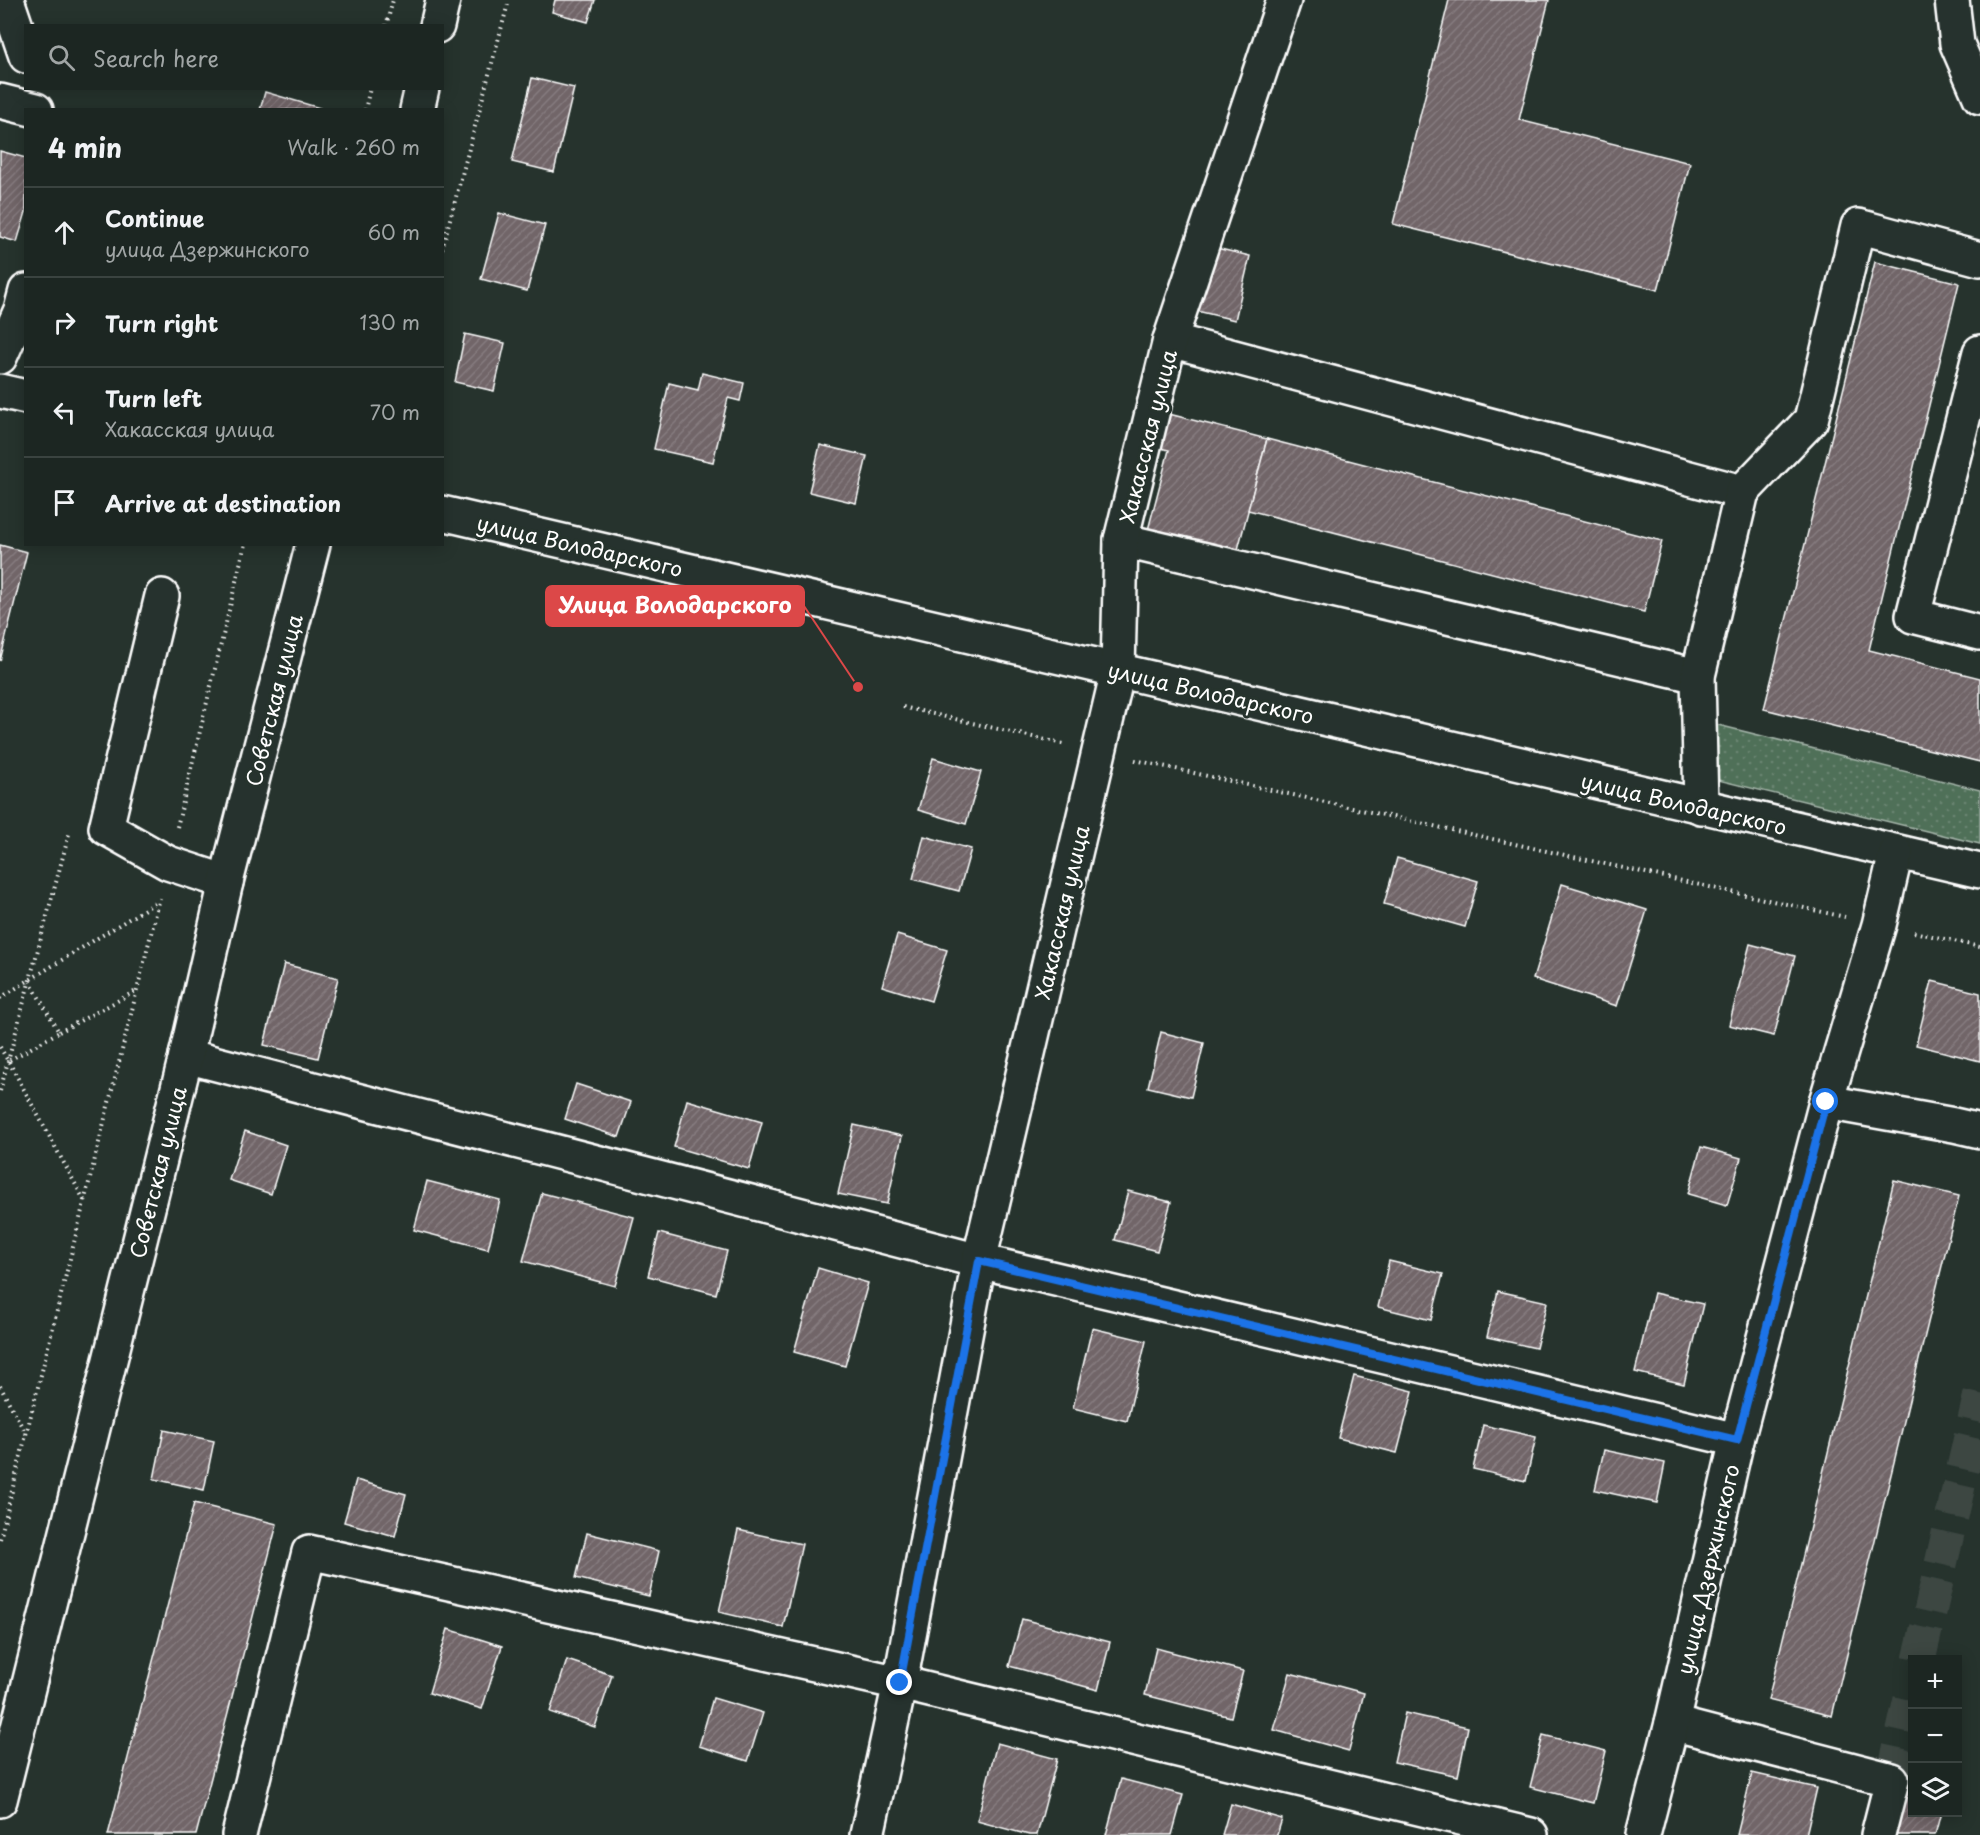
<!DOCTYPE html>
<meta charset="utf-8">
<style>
:root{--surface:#1c2622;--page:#29322f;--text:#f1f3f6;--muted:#a0a5a5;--line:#3a4340}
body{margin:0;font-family:"Playpen Sans",sans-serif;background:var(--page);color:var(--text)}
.controls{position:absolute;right:18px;bottom:18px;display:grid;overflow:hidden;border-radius:0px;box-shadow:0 3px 15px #0003}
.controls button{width:54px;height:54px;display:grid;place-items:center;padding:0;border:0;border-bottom:2px solid var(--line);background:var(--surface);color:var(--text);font:30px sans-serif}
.stop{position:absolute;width:18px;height:18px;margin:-14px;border:4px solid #1a73e8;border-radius:50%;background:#fff}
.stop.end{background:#1a73e8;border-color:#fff;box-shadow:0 2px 6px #0008}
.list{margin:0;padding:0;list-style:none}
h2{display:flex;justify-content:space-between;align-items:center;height:78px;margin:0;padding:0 24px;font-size:26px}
h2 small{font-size:20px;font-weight:400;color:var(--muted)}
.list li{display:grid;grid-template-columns:39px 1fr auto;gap:18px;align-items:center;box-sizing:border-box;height:90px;padding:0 24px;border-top:2px solid var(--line)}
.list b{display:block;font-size:22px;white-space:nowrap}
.list p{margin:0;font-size:20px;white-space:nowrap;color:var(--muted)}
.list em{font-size:20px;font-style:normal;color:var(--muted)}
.icon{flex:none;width:33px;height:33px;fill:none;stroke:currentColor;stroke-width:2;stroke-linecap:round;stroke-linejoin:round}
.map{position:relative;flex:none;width:1980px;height:1835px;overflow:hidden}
.search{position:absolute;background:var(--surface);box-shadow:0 3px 15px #0003;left:24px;top:24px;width:420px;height:66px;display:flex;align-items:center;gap:15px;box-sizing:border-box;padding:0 21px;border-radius:0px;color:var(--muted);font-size:22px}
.panel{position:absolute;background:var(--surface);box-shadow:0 3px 15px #0003;left:24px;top:108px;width:420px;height:438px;border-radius:0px}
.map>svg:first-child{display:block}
</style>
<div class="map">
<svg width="1980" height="1835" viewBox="0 0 1980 1835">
<defs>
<pattern id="grass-dots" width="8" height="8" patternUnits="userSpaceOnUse" patternTransform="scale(1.5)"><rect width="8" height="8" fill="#4f6f58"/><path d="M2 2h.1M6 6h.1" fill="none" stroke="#698571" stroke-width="1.8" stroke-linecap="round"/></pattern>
<pattern id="building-hatch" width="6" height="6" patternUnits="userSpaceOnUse" patternTransform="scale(1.5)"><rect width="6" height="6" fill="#716568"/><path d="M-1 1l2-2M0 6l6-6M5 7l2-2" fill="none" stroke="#867c7f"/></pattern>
</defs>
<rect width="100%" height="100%" fill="#26332d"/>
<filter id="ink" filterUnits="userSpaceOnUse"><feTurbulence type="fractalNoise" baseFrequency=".0167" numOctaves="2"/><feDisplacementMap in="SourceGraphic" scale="12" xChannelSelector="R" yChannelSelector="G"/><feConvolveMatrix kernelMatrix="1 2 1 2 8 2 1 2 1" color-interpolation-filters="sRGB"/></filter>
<g filter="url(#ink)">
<polygon fill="url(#grass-dots)" stroke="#a7b7ac" stroke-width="1.5" points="1710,723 1980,790 1980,844 1714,779"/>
<g fill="url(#building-hatch)" stroke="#fff" stroke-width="1.5">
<polygon points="555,0 595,0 588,22 552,12"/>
<polygon points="1449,0 1549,0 1519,120 1690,163 1658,290 1393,224"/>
<polygon points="532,78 574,88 554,172 512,162"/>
<polygon points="265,92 320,108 320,110 260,110"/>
<polygon points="0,151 26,158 26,212 17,242 0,237"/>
<polygon points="499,213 545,225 527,291 481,279"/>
<polygon points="1212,247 1250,256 1235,320 1197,311"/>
<polygon points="1875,262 1959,283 1869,650 1980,678 1980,762 1764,709"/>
<polygon points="465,334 505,343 494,391 455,382"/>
<polygon points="702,373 744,383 740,401 728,398 713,462 654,449 669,383 698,390"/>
<polygon points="1169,414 1267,439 1237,553 1148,530 1169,450 1160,448"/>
<polygon points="1267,439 1662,541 1644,612 1248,510"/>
<polygon points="820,445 867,456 856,503 809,492"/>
<polygon points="0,545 27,552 0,661"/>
<polygon points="933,758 981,772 966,824 918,810"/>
<polygon points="924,836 971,849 959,891 913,879"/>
<polygon points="1397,858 1478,881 1465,927 1384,904"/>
<polygon points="1562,884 1647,910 1617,1006 1533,979"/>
<polygon points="897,935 947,950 931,1001 882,986"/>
<polygon points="1750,944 1795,956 1774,1036 1729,1025"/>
<polygon points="284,964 338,978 318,1058 264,1045"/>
<polygon points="1932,981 1980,993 1980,1061 1916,1045"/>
<polygon points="1161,1032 1204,1043 1191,1097 1148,1087"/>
<polygon points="576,1084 631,1102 619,1137 565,1119"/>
<polygon points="687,1100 762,1122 749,1169 674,1147"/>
<polygon points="854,1125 902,1136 887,1204 838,1194"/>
<polygon points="245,1131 286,1145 271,1194 229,1180"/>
<polygon points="1701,1147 1741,1158 1727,1205 1688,1194"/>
<polygon points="1894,1180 1959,1196 1832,1716 1768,1700"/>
<polygon points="427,1181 500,1200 488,1249 414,1230"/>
<polygon points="1128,1191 1171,1202 1157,1251 1115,1240"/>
<polygon points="542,1193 634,1217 615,1286 523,1261"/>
<polygon points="659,1233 727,1251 716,1294 648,1276"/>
<polygon points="1389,1261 1443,1274 1431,1320 1378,1307"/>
<polygon points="818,1268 868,1283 845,1366 794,1352"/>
<polygon points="1498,1291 1547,1302 1536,1348 1487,1337"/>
<polygon points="1654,1293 1703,1304 1684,1384 1635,1372"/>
<polygon points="1092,1328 1146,1341 1127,1421 1073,1408"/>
<polygon points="1354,1376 1413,1391 1397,1453 1338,1438"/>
<polygon points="1483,1425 1536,1437 1526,1481 1473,1469"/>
<polygon points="164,1430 214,1441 204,1490 154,1479"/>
<polygon points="1604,1450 1665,1463 1657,1503 1595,1490"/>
<polygon points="356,1480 406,1494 395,1536 344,1522"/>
<polygon points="194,1503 277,1524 196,1835 108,1835"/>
<polygon points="738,1530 802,1544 783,1627 719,1612"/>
<polygon points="587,1533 659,1551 649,1596 576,1578"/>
<polygon points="1022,1619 1110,1642 1098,1690 1009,1666"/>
<polygon points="448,1629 502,1646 482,1709 429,1693"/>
<polygon points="1156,1648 1243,1671 1231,1717 1145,1695"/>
<polygon points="567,1660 612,1675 595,1727 550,1712"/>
<polygon points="1290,1673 1364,1693 1349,1751 1274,1730"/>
<polygon points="713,1698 763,1713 748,1761 699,1746"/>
<polygon points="1405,1713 1468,1727 1458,1776 1394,1762"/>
<polygon points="1543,1735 1606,1751 1593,1803 1530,1787"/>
<polygon points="997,1743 1057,1759 1037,1835 1029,1835 977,1821"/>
<polygon points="1752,1773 1817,1788 1806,1835 1737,1835"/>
<polygon points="1121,1779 1183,1795 1172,1835 1106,1835"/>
<polygon points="1907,1788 1912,1789 1912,1812 1941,1812 1935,1835 1893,1835"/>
<polygon points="1231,1804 1282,1819 1277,1835 1222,1835"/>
</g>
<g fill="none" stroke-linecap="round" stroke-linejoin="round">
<g stroke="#3c4742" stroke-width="33" stroke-dasharray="33 16" stroke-linecap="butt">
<polyline points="1919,1660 1980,1394"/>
<polyline points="1892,1780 1912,1690"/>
</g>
<g stroke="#fff" stroke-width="38">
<g id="minor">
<polyline points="7,0 26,56"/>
<polyline points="1952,0 1957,44 1980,97"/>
<polyline points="437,26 443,0"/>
<polyline points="0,101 36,110"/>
<polyline points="417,110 422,88"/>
<polyline points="1170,340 1742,492"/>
<polyline points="1980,352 1913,616 1980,633"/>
<polyline points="0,357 21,310 26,291"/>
<polyline points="0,391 26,397"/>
<polyline points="442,513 1980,871"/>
<polyline points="1121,540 1698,676"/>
<polyline points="162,596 106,828 168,863 226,882"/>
<polyline points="1701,807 1698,676 1742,492 1811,420 1858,226 1980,259"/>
<polyline points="186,1056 979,1261 1737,1440"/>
<polyline points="1826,1102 1954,1125 1980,1131"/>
<polyline points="1672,1723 1892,1780 1878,1835"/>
<polyline points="0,1800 186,1056 226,882 313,544"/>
<polyline points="239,1835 309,1552 900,1683 1531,1835"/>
<polyline points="867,1835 900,1683 979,1261 1118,671 1121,540 1170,340 1284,0"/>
<polyline points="1643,1835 1672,1723 1737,1440 1826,1102 1879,925 1896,853"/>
</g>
</g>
<g stroke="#fff" stroke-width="4" stroke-dasharray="1.5 4.5" stroke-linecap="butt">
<polyline points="386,26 393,0"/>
<polyline points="365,110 370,88"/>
<polyline points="442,249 509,0"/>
<polyline points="903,707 1063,744"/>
<polyline points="1135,760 1845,917"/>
<polyline points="177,827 245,544"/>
<polyline points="1914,932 1980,947"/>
<polyline points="0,998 158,901"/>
<polyline points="59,1032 136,991"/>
<polyline points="0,1047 8,1061 59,1032 30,982"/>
<polyline points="9,1062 84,1200"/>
<polyline points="0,1091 69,834"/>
<polyline points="0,1386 26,1434"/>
<polyline points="0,1539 160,898"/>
</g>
<use href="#minor" stroke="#26332d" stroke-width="33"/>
</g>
</g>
<g fill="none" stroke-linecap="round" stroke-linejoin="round" filter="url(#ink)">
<polyline stroke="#1a73e8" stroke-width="8" points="900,1683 979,1261 1737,1440 1826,1102"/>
</g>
<g text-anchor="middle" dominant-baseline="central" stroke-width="6" stroke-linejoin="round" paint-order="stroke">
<g font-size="21" fill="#fff" stroke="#26332d">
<text transform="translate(1147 436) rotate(-76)">Хакасская улица</text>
<text transform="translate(580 545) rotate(13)">улица Володарского</text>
<text transform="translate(1211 692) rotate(13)">улица Володарского</text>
<text transform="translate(273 700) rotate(-76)">Советская улица</text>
<text transform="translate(1684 803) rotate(13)">улица Володарского</text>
<text transform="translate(1061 912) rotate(-77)">Хакасская улица</text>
<text transform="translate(157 1172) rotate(-76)">Советская улица</text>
<text transform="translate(1707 1569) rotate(-77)">улица Дзержинского</text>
</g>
</g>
<path fill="none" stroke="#dc4848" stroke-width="2" d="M858 687L804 606"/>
<circle fill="#dc4848" stroke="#26332d" stroke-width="2" cx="858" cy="687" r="6"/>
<rect fill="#dc4848" stroke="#dc4848" stroke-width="2" x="546" y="586" width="258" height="40" rx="6"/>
<g font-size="22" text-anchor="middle" font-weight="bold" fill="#fff">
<text x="675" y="613">Улица Володарского</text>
</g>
</svg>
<div class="controls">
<button>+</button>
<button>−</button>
<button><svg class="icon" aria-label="layers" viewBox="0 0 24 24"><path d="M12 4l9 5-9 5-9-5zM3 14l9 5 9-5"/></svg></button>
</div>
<div class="stop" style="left:1826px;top:1102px"></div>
<div class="stop end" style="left:900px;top:1683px"></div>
<div class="search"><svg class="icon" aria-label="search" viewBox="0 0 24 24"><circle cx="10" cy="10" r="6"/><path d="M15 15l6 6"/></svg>Search here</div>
<section class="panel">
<h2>4 min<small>Walk · 260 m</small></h2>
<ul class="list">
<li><svg class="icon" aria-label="ahead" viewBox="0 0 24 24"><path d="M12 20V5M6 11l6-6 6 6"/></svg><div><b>Continue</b><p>улица Дзержинского</p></div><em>60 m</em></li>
<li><svg class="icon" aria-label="right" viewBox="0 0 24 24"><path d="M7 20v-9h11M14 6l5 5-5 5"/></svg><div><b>Turn right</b></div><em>130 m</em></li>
<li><svg class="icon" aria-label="left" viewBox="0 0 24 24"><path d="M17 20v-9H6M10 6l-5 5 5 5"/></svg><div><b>Turn left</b><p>Хакасская улица</p></div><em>70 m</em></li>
<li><svg class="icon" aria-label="arrive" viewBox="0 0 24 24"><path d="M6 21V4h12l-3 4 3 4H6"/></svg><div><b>Arrive at destination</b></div></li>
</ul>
</section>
</div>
